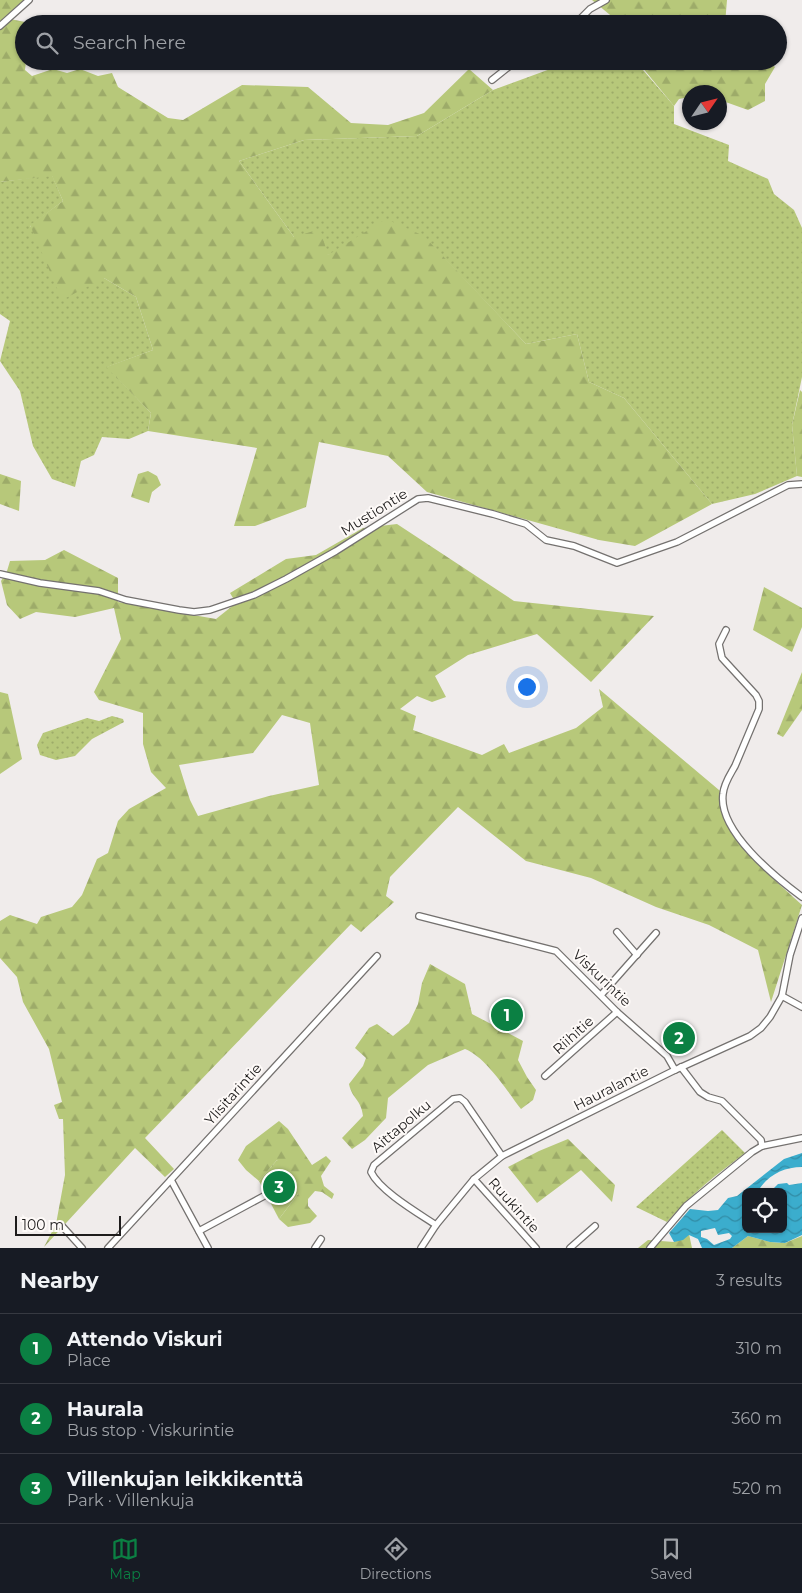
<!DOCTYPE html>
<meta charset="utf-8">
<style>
:root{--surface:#171b24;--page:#20242c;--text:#f1f3f6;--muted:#9ea1a6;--line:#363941;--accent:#0b8043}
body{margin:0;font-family:Montserrat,sans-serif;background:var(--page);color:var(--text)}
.controls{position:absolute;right:15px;bottom:15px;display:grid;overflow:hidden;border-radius:8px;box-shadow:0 1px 4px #0004}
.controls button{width:45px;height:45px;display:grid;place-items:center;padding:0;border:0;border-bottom:1px solid var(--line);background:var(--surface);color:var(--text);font:25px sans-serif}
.compass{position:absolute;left:682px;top:85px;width:45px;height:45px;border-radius:50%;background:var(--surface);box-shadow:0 1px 4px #0004;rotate:55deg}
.scale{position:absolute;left:15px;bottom:12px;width:106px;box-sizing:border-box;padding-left:5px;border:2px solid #1e1c1c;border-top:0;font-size:14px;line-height:18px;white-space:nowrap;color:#1e1c1c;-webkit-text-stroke:4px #fefaf8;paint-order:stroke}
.you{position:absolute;left:526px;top:686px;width:18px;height:18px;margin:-12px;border:4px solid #fff;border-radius:50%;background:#1a73e8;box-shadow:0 0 0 8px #1a73e833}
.badge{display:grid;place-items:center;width:32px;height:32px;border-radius:50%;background:var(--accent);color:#fff;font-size:16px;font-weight:700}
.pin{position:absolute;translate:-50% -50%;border:2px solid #fff;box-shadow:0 1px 5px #0006}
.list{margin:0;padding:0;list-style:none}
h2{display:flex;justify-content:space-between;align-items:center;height:65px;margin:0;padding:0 20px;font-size:21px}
h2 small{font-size:16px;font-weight:400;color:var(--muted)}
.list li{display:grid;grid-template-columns:32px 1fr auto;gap:15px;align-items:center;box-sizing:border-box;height:70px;padding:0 20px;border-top:1px solid var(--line)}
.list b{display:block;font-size:19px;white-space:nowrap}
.list p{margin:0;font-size:16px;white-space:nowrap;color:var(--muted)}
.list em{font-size:16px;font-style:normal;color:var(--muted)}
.icon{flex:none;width:28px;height:28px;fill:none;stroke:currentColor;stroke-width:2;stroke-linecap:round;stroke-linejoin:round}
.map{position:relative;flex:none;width:802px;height:1248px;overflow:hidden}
.search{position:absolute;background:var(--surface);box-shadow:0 1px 4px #0004;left:15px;right:15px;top:15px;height:55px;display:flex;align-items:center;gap:12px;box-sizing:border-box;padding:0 18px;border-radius:28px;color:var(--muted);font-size:19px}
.sheet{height:275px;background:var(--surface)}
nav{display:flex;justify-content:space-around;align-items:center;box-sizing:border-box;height:70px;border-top:1px solid var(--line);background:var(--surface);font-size:14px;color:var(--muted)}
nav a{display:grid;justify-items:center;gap:2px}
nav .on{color:var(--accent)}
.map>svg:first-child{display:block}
</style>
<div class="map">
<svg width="802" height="1248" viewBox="0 0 802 1248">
<defs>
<pattern id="grass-dots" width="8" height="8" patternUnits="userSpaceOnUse" patternTransform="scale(1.25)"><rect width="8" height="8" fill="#b7c87a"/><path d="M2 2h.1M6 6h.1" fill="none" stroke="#9dab69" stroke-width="1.8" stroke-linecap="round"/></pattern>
<pattern id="forest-firs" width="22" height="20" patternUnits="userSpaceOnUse" patternTransform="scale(1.25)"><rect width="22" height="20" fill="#b7c87a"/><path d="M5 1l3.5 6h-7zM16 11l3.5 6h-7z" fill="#9dab69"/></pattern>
<pattern id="park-crowns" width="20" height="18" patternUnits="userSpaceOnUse" patternTransform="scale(1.25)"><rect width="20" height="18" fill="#b7c87a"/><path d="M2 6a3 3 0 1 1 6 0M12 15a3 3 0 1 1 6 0" fill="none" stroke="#9dab69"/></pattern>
<pattern id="water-waves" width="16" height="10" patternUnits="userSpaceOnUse" patternTransform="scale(1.25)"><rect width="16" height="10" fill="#3badcd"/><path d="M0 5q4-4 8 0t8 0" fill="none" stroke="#318ca6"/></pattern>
</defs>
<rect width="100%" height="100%" fill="#f0eceb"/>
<g fill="url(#grass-dots)">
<polygon points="572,61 623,61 637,63 674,106 674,124 729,145 728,161 768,179 774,194 794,210 802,228 802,377 792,425 797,476 755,494 712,504 624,398 589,382 577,334 526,344 424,237 328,255 294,237 239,161 304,140 417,136 493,90"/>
<polygon points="52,175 63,201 30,226 104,278 136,297 153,350 107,367 151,413 148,431 129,439 102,437 94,455 81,461 75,487 52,479 33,446 20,391 0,361 10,321 0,314 0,182"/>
<polygon points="112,716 123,719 124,722 92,739 75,756 56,760 40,755 37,745 43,733 87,718 99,721"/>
<path d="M722,1130l23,23c-29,22 -54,41 -78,69l-31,-15z"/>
</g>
<g fill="url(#forest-firs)" fill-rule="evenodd">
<polygon points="0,0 24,0 5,18 30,23 24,24 24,61 26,61 25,70 32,76 53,69 67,73 80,69 98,76 112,73 118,87 168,118 183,120 242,85 308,87 351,123 388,125 424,113 469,69 493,90 417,136 304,140 239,161 294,237 320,229 328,255 386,219 424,236 526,344 577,334 589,382 624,398 712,504 635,546 599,540 427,492 388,456 319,442 306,507 255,526 234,526 257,448 148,431 151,413 106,367 153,350 136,297 104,278 62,300 30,225 63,201 52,176 0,182"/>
<polygon points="592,0 727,0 725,24 621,24"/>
<polygon points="637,61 727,61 731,65 732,61 750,61 751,64 758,67 769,61 775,67 765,84 765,101 748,110 720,100 720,92 690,92 689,97 679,99 674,106"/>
<polygon points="800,390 802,392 802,477 797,476 792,425"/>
<polygon points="148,471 157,476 161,485 152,492 149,503 131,497 138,474"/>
<polygon points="0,474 21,481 19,511 0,504"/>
<path d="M397,524l117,77 140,15 -63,66 -54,-48 -69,21 -33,21 11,21 -14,5 -15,-6 -17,13 16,7 -3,14 69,25 22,-11 5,9 67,-25 27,-21 -4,-18 120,101 3,2c-8,40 53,88 80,113l-31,97 -13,-52 -49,-25 -53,-18 -65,-29 -65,-17 -68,-54 -68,70 -4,19 8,6 -33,30 -10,-8 -206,214 29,31 -9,8 -30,-29 -91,99 12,-23 9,-49 -2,-56h-4l-5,-14 8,-3 -13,-53 -26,-47 -6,-25 -17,-19v-37l10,-6 27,9 4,-7 31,-10 10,-12 15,-36 11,-6 10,-32 11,-12 37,-21 -15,-16 -8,-28v-31l-44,-13 -5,-8 27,-53 -7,-31 -39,9 -39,-5 -16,7 -13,-14 -6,-24 6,-10 3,-10 35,-1 19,-10 54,28v24l98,17 20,-16 -6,-10 56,-34 30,-4 47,-27zM282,715l28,8 9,62 -50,11 -71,20 -8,-16 -11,-35 74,-12z"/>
<polygon points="764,587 802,608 802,627 792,652 753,630"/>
<polygon points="802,672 802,710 783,737 777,734"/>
<polygon points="0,692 8,694 22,759 0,774"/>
<path d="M430,964l35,20 7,30 51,27 -5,19 9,17 9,13 -3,10 -12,9c-14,-18 -35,-52 -56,-60l-37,16 -40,33 -2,20 -21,22 -13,9 -10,-11 21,-22c-2,-17 -11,-17 -14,-32l14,-18 3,-8 -11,-10 14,-20 8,-4 16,12 16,-13 9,-19 4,-21z"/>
<polygon points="279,1121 288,1129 312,1165 326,1156 331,1161 321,1176 324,1186 334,1194 332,1199 322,1192 315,1191 308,1199 308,1206 317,1216 310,1223 288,1227 279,1219 298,1194 277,1160 259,1181 246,1170 238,1160 246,1146"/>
<polygon points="568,1139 615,1185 612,1202 581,1170 537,1203 508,1167 539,1151"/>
<polygon points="689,1234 692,1248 638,1248 648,1240 674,1242"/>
<polygon points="748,1236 770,1242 785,1243 802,1236 802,1248 732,1248"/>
</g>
<polygon fill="url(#park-crowns)" points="277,1160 293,1173 298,1194 279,1219 259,1181"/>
<path fill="url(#water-waves)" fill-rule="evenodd" d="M802,1153v14c-17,0 -32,7 -42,21l3,4h-17v37h37v-37h-13l8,-8 9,-1 2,2 13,-2v52l-17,8 -15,-1 -22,-6 -16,12h-30l-4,-9 -9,-4 -6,5 -9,2 -5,-9 21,-24 18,2 10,-1 10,-12 9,-2 47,-37zM715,1228l3,7 11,-2 3,3 -2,3 -16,6 -7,-6 -6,-2v-6z"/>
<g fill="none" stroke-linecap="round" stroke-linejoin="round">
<g stroke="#74716f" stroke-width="8">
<g id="street">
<polyline points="575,24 590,9 606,0"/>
<polyline points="0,26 29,0"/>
<polyline points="492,80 516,61"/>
<polyline points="0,574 40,583 99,591 126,600 179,610 194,612 210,610 254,595 286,579 336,551 418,499 428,498 493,514 526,524 546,540 574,546 617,563 677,542 788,485 802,484"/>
<path d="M726,630l-7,14 3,14 34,37 3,6v8c-8,19 -16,38 -24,57 -5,9 -11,17 -12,28 -5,37 52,83 79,103"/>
<polyline points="419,916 556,951 617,1012 667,1056 675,1070"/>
<polyline points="617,932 637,955"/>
<polyline points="601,995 656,933"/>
<polyline points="782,996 802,1007"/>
<polyline points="681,1067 700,1092 708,1097 722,1101 761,1140 762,1146"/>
<polyline points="545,1076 617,1012"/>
<polyline points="474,1179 536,1248"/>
<polyline points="171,1180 208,1248"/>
<path d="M436,1225c-18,-12 -56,-34 -65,-53l3,-7 79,-66 7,-1 5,4 37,54"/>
<polyline points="62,1226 82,1248"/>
<polyline points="199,1231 264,1196"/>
<polyline points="108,1248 377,956"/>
<polyline points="315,1248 321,1239"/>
<polyline points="421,1248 436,1225 474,1179 502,1156 675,1070 750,1036 761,1028 770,1017 782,996 790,955 802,918"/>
<polyline points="570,1248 595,1226"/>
<polyline points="650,1248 686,1206 752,1152 762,1146 802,1138"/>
</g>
</g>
<use href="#street" stroke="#fff" stroke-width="5.5"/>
</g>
<g text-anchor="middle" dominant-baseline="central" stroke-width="4" stroke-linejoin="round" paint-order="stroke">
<g font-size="14" fill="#1e1c1c" stroke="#fefaf8">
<text transform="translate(374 512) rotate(-32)">Mustiontie</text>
<text transform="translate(602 978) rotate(44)">Viskurintie</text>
<text transform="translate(573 1035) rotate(-42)">Riihitie</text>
<text transform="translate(611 1088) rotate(-27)">Hauralantie</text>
<text transform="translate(233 1094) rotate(-48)">Ylisitarintie</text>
<text transform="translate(401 1126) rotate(-40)">Aittapolku</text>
<text transform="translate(514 1205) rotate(48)">Ruukintie</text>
</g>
</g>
</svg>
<div class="controls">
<button><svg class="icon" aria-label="locate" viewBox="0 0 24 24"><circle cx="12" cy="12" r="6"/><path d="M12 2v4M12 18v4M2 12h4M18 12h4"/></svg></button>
</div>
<svg class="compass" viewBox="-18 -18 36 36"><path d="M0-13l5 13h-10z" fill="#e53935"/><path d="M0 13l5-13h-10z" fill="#9ea1a6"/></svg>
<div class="scale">100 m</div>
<div class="you"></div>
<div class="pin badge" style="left:507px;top:1015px">1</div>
<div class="pin badge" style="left:679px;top:1038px">2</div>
<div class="pin badge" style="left:279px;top:1187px">3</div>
<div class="search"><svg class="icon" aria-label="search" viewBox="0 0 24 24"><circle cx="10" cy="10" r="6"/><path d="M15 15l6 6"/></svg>Search here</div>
</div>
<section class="sheet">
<h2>Nearby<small>3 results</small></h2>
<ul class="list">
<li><span class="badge">1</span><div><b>Attendo Viskuri</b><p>Place</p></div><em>310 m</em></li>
<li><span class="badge">2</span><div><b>Haurala</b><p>Bus stop · Viskurintie</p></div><em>360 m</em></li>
<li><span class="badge">3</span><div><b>Villenkujan leikkikenttä</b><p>Park · Villenkuja</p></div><em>520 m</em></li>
</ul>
</section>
<nav>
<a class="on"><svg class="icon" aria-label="map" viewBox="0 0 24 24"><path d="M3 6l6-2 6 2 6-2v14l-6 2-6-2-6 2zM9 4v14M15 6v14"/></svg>Map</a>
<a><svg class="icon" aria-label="directions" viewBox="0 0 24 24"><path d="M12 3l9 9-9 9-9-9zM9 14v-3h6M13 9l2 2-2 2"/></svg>Directions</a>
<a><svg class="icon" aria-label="saved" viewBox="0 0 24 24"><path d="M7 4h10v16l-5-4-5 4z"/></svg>Saved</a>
</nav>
